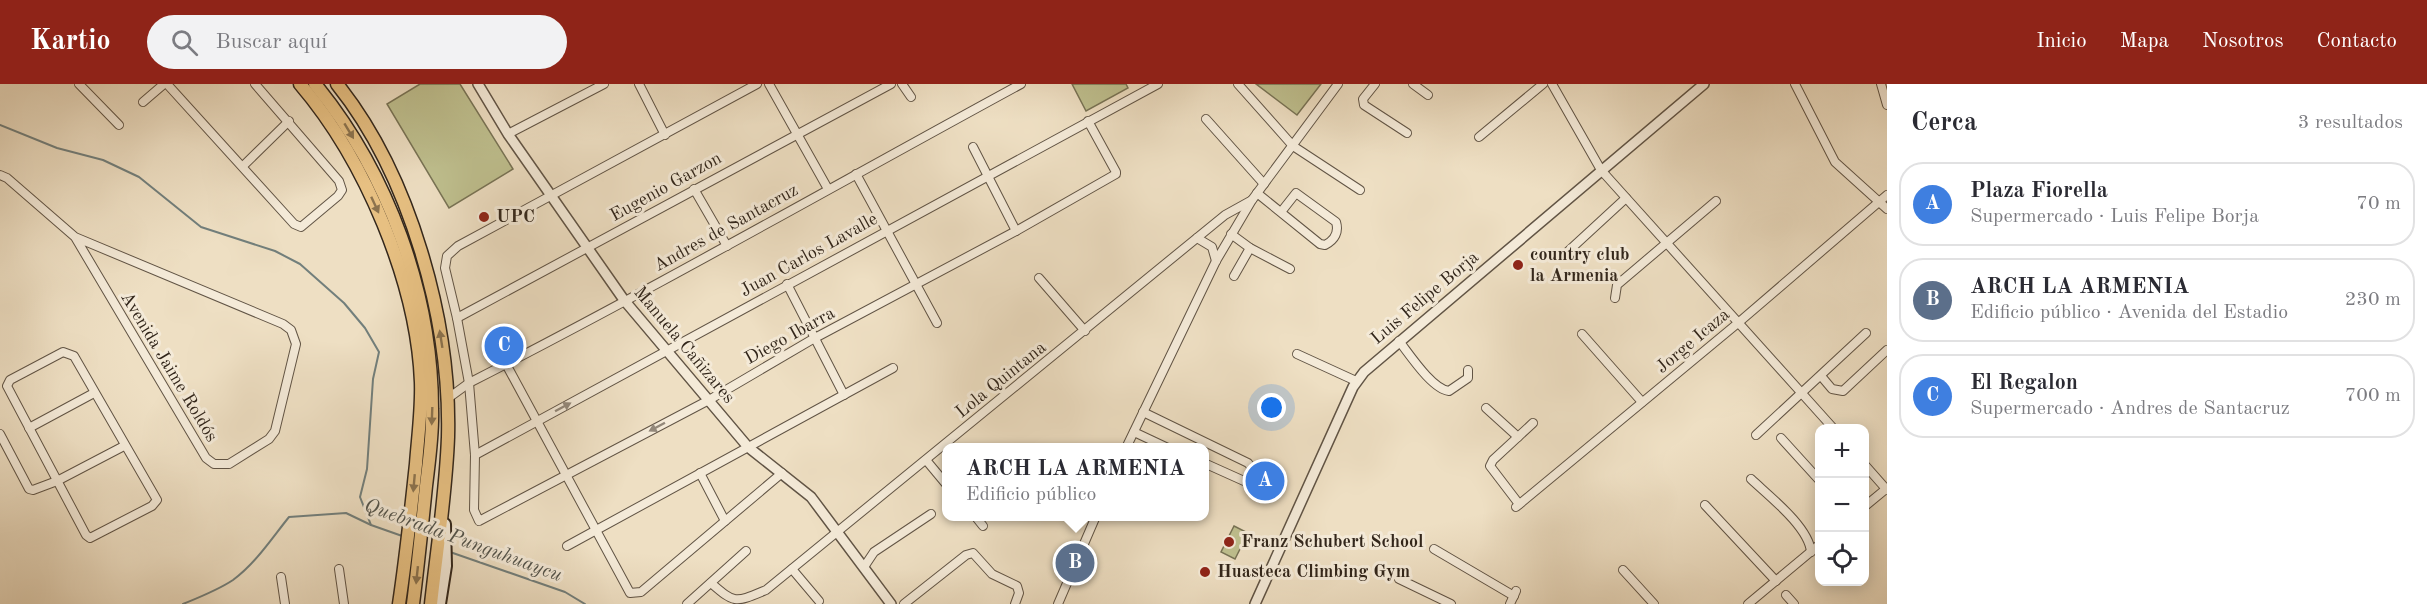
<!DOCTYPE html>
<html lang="es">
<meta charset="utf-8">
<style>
:root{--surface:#fff;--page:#f2f2f3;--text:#2b2b33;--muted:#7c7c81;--line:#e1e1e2;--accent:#8f2418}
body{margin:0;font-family:"Old Standard TT",serif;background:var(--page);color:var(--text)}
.controls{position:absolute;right:18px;bottom:18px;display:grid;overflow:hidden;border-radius:12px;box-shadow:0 3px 15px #0003}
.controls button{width:54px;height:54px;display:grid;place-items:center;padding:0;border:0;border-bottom:2px solid var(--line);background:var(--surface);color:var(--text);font:30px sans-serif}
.you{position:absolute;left:1272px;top:324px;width:21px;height:21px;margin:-15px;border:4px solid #fff;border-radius:50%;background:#1a73e8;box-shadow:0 0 0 9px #1a73e833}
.badge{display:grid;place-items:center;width:39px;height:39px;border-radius:50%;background:var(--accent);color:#fff;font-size:20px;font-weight:700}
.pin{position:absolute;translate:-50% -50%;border:3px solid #fff;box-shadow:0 2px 6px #0006}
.popup{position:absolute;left:942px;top:359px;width:267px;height:78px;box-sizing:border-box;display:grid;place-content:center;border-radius:12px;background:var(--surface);filter:drop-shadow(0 2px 4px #0005);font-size:20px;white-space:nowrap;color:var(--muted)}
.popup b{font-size:22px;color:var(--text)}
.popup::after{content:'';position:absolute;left:50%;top:100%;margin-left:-12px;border:12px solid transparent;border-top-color:var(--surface)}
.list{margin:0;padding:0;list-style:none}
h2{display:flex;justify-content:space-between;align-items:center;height:78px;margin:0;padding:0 24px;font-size:26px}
h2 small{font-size:20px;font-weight:400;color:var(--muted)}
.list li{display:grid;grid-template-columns:39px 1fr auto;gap:18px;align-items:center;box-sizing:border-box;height:84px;margin:0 12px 12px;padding:0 12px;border:2px solid var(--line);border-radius:24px}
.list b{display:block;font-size:22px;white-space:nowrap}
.list p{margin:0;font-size:20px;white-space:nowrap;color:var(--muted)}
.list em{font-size:20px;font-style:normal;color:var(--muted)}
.icon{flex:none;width:33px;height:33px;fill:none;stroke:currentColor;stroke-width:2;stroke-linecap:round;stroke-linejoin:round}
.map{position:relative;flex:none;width:1887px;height:520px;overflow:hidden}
header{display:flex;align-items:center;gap:36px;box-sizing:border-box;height:84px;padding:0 30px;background:var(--accent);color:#fff}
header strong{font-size:28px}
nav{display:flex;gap:33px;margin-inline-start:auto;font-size:21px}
.search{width:420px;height:54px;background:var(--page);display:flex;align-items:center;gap:15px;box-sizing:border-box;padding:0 21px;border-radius:33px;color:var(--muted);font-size:22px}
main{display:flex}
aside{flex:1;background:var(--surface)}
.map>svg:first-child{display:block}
</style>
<header>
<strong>Kartio</strong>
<div class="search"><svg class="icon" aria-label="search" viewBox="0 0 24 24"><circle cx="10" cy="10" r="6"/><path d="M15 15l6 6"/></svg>Buscar aquí</div>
<nav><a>Inicio</a><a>Mapa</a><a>Nosotros</a><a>Contacto</a></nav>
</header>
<main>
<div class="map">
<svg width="1887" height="520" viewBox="0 0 1887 520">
<rect width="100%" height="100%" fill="#eedfc3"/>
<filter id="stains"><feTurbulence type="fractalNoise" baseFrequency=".00333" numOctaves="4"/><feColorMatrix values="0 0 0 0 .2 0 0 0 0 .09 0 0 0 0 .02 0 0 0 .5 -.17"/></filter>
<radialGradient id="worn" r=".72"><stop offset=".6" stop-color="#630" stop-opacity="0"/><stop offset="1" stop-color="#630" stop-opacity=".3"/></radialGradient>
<g fill="#bfc08f" stroke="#787355" stroke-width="1.5">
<polygon points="420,0 460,0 513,85 449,124 387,20"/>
<polygon points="1072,0 1126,0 1128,4 1086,27"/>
<polygon points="1256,0 1321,0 1297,31"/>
<polygon points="1234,442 1248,449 1235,475 1221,468"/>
</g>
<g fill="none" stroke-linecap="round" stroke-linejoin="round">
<g stroke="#727f7c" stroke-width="2">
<polyline points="0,41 57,64 103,76 139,93 201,143 275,167 300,180 344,219 365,244 379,268 373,295 367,385 360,413 371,441"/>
<polyline points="450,468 565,508 585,520"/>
<path d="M183,520c17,-7 35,-14 50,-24 23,-17 39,-42 56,-63l57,-4 25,12 34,12"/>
</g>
<g stroke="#615445" stroke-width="10">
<g id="minor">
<polyline points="79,0 119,41"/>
<polyline points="167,0 294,140 301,143 338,112 342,106 339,97 255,0"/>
<polyline points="639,0 665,51"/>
<polyline points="757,0 458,162 447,172 445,184 457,234 469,299 475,371 474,426 479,437 709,316 813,255 1016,147 1116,90 1116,88 1088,37"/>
<polyline points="769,0 828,105"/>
<polyline points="902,0 911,13"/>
<polyline points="1238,0 1293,62 1360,106"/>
<polyline points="1375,0 1363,15 1364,21 1407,49"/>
<polyline points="1413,0 1428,11"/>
<polyline points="1552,0 1601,86 1833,344"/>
<polyline points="1795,0 1835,78 1887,125"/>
<polyline points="1881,0 1887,21"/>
<polyline points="143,18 164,0"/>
<polyline points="1206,35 1264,100"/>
<polyline points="508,50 604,0"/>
<polyline points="1479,53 1543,0"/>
<polyline points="973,63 1016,147"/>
<polyline points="243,82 289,37"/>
<polyline points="856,90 937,239"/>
<polyline points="0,91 7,94 75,153 283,240 291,246 296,260 275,347 269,355 229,380 214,380 206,374 75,153"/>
<polyline points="694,105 727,162"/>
<path d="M1257,109l63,51 5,1c10,-5 14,-13 11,-23l-40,-29 -15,19"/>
<polyline points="1231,150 1250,164 1290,185"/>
<polyline points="1197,154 1212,163 1216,177"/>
<polyline points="1562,173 1626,114"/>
<polyline points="1234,192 1250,164"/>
<polyline points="1039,194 1085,247"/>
<polyline points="787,200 844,311"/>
<polyline points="1615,214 1617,201 1716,117"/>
<polyline points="457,234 891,0"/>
<polyline points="1582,250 1642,318"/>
<path d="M1399,257c11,14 33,48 50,50l19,-13v-8"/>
<polygon points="63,268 74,272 157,416 152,422 90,454 86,451 7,302 10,296"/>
<polyline points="1297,270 1356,297"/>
<polyline points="506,280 630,509 641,508 782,389"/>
<polyline points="1821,292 1832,305 1843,307 1887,266"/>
<path d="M447,315l22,-16c186,-95 368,-199 552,-299"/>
<polyline points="1486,324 1518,353"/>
<polyline points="1143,328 1248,379 1252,384 1247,396 1244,397 1204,379"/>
<polyline points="29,344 94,309"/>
<polyline points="1134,348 1168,364"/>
<polyline points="0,350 29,405 33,406 57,397 124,362"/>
<polyline points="1756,351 1866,249"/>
<polyline points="1781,354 1820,397"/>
<polyline points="1126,364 1216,177 1252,116 1338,0"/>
<polyline points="475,371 1158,0"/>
<polyline points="926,376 946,400"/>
<polyline points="1864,380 1887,406"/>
<polyline points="700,389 725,437"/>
<path d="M1751,395c18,17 58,48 60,73"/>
<polyline points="1519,420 1490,382 1493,376 1533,339"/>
<polyline points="1705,421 1776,497"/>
<polyline points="1516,423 1738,239 1887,111"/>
<polyline points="1864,423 1887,404"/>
<polyline points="975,432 983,442"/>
<polyline points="567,462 893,284"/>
<polyline points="1434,465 1514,512"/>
<polyline points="864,483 874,468 931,430"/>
<polyline points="339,485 344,520"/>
<polyline points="792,485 819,517"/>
<polyline points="1623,486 1654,520"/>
<polyline points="281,493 285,520"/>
<polyline points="1399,495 1451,520"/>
<path d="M711,499c24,21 24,20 55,7l459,-375 27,-15"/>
<polyline points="1786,511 1794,520"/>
<polyline points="687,520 746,467"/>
<polyline points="904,520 966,471 973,469 992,490 1017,502 1019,509 1015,520"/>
<polyline points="1058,520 1096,432"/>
<polyline points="1510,520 1516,507"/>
<polyline points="1748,520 1820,460"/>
</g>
</g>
<g stroke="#615445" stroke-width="12">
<g id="tertiary">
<polyline points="478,0 508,50 624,216 748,363 811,413 891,520"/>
<polyline points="1255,520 1353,303 1364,288 1704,0"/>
</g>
</g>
<g stroke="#32261b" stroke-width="14">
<polyline id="secondary" points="440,520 446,482 445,440"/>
</g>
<g stroke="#32261b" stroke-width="15">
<path id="primary" d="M300,0c65,76 117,198 121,298 1,27 -3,55 -5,82 -5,47 -10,93 -17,140"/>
</g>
<g stroke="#32261b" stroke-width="15">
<g id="trunk">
<path d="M315,0c73,89 117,209 117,325 1,25 -3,51 -6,77 -4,39 -8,79 -13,118"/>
<path d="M337,0c73,91 114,237 111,353 -2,56 -11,112 -17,167"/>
</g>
</g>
<use href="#minor" stroke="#f4ead8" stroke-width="8"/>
<use href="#tertiary" stroke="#f4ead8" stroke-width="9"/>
<use href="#secondary" stroke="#f4ead8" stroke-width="10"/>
<use href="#primary" stroke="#e7c082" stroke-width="12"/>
<use href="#trunk" stroke="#e7c082" stroke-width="12"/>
</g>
<defs><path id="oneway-solid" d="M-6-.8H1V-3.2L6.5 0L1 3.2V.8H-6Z" transform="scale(1.5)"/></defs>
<g fill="#8c734e">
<use href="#oneway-solid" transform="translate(349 47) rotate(59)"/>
<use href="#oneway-solid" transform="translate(375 121) rotate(65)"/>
<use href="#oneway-solid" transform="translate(441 255) rotate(-99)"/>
<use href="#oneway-solid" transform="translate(432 332) rotate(92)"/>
<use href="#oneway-solid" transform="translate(414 399) rotate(95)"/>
<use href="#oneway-solid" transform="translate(417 491) rotate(96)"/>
</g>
<g fill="#93887a">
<use href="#oneway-solid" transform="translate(563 323) rotate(-28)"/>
<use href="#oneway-solid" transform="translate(657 343) rotate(152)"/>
</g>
<g fill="#8f2418" stroke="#f4ead8" stroke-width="2">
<circle cx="484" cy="133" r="6"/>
<circle cx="1518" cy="181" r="6"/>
<circle cx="1229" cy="458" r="6"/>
<circle cx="1205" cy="488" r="6"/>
</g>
<g text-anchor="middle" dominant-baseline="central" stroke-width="6" stroke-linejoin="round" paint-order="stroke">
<g font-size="18" fill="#32261b" stroke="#f4ead8">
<text transform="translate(666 103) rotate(-29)">Eugenio Garzon</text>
<text transform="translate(726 144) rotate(-29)">Andres de Santacruz</text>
<text transform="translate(809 171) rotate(-29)">Juan Carlos Lavalle</text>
<text transform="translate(1425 214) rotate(-40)">Luis Felipe Borja</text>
<text transform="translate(790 252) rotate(-29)">Diego Ibarra</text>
<text transform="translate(1693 257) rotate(-40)">Jorge Icaza</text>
<text transform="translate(684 261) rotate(50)">Manuela Cañizares</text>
<text transform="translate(169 283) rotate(59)">Avenida Jaime Roldós</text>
<text transform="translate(1001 296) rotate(-39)">Lola Quintana</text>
</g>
<g font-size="18" font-weight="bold" fill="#32261b" stroke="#f4ead8" text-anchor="start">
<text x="496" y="133">UPC</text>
<text x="1530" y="171">country club<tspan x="1530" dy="21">la Armenia</tspan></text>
<text x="1241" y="458">Franz Schubert School</text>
<text x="1217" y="488">Huasteca Climbing Gym</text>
</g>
<g font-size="20" font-style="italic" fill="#52534b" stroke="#f4ead8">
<text transform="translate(463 457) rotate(20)">Quebrada Punguhuaycu</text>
</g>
</g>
<rect width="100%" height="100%" filter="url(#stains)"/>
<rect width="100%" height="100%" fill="url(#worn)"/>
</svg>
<div class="controls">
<button>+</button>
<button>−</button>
<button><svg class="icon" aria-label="locate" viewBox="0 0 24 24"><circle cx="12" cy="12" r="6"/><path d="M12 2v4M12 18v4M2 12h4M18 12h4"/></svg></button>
</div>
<div class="you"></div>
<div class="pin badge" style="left:1265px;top:397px;background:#3f7fe0">A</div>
<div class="pin badge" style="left:1075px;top:479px;background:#5c6f8a">B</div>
<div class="popup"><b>ARCH LA ARMENIA</b>Edificio público</div>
<div class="pin badge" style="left:504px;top:262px;background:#3f7fe0">C</div>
</div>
<aside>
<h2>Cerca<small>3 resultados</small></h2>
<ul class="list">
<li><span class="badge" style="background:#3f7fe0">A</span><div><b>Plaza Fiorella</b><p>Supermercado · Luis Felipe Borja</p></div><em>70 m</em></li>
<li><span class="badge" style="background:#5c6f8a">B</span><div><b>ARCH LA ARMENIA</b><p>Edificio público · Avenida del Estadio</p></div><em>230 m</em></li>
<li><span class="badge" style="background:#3f7fe0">C</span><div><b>El Regalon</b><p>Supermercado · Andres de Santacruz</p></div><em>700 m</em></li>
</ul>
</aside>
</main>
